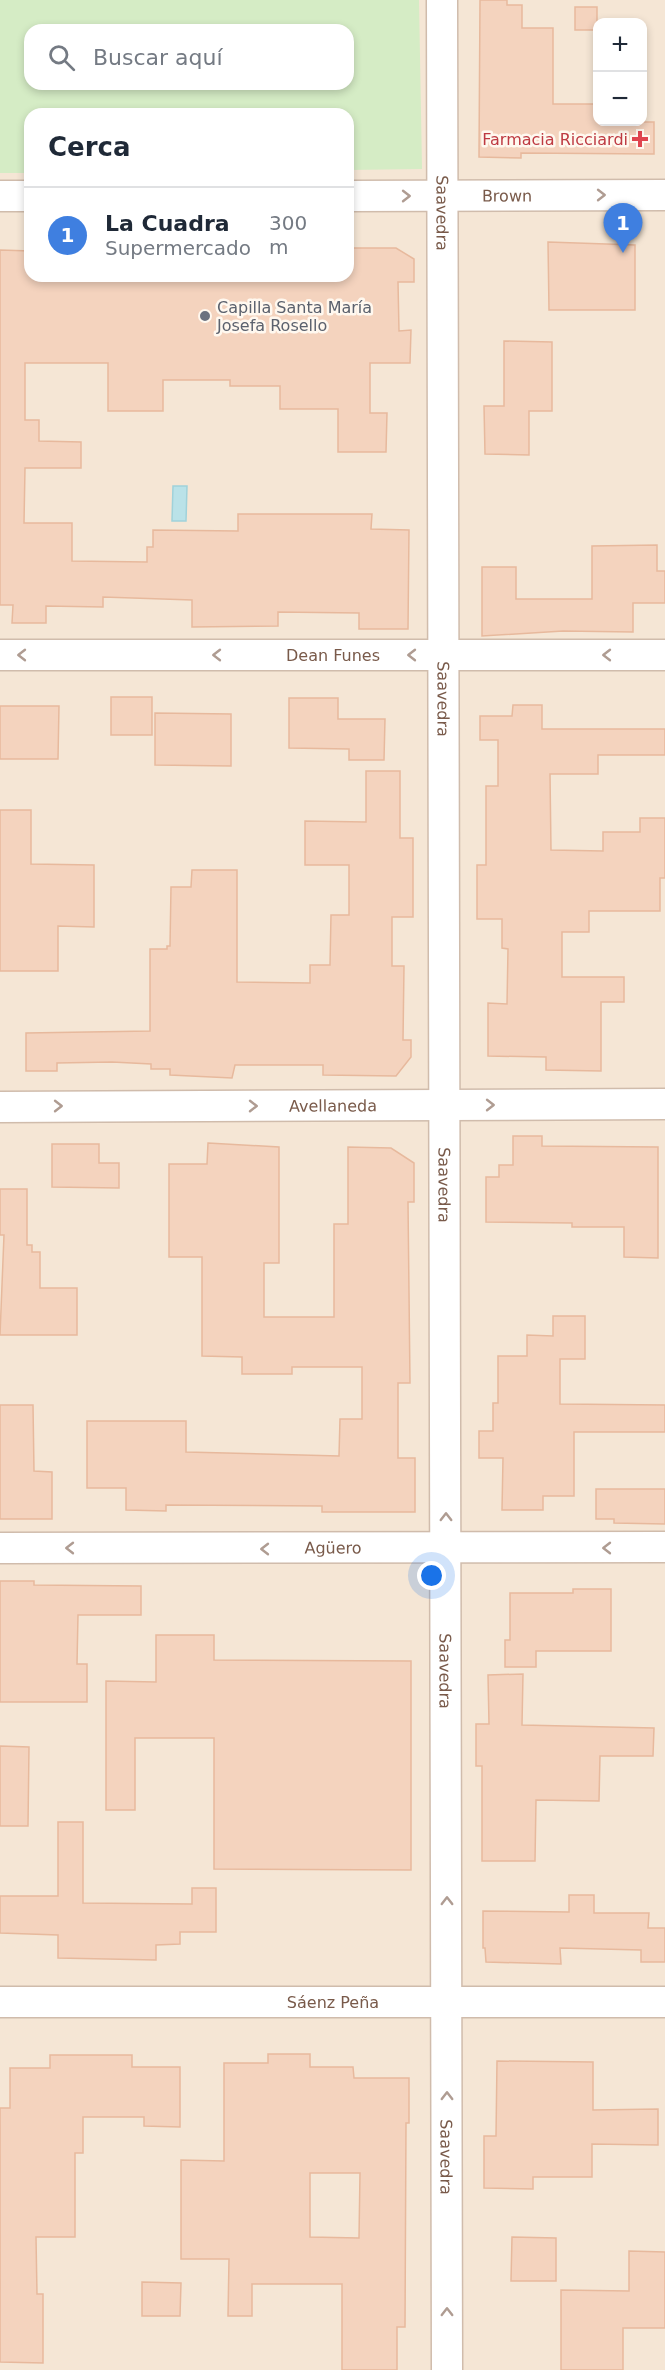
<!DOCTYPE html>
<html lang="es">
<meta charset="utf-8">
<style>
:root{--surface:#fff;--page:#f6f6f7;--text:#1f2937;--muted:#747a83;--line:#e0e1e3;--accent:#b45309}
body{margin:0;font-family:"DejaVu Sans",sans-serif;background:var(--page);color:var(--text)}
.controls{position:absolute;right:18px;top:18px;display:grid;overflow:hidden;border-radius:12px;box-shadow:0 3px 9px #0003}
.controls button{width:54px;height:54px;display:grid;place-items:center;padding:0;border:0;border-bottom:2px solid var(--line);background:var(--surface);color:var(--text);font:30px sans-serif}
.you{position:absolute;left:432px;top:1576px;width:21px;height:21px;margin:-15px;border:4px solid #fff;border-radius:50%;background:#1a73e8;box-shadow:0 0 0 9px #1a73e833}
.badge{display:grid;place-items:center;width:39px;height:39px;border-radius:50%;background:var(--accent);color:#fff;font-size:20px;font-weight:700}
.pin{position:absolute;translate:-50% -50px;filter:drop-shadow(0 2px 3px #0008)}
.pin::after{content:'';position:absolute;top:32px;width:21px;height:18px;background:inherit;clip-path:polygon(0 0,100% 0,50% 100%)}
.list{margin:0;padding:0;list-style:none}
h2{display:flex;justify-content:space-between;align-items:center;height:78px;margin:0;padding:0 24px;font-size:26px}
h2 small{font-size:20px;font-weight:400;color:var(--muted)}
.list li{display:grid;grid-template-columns:39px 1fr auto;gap:18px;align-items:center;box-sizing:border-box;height:96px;padding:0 24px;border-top:2px solid var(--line)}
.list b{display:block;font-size:22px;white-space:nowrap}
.list p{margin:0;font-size:20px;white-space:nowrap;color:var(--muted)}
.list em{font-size:20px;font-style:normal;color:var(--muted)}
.icon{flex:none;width:33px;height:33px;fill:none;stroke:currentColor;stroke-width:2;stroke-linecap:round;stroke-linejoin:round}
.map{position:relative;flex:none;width:665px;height:2370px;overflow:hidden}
.search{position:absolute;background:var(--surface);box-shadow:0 3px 9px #0003;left:24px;top:24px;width:330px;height:66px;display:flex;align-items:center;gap:15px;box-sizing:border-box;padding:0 21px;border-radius:18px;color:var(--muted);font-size:22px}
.panel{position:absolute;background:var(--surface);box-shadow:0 3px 9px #0003;left:24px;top:108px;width:330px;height:174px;border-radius:18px}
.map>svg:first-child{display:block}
</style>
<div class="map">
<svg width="665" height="2370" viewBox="0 0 665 2370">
<rect width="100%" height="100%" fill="#fdf5e7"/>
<path fill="#f5e6d5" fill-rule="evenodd" d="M0,0h665v2370h-665zM598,22h44v100h-44zM30,30h318v54h-318zM30,114h318v162h-318z"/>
<path fill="#d5ecc5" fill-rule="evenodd" d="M0,0h419l3,169 -74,1v-56h-318v59h-30zM30,30h318v54h-318z"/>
<polygon fill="#bae2e8" stroke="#a0d2da" stroke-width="1.5" points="173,486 187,486 186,521 172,521"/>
<g fill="#f4d3be" stroke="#e7b99d" stroke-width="1.5" fill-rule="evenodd">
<polygon points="480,0 507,0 507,5 522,5 522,28 553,28 553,104 597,104 597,122 654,122 654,154 521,153 521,158 479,157"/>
<rect x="575" y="7" width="22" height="23"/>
<polygon points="548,242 635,245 635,310 549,310"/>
<polygon points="348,248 396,248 414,259 414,282 398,282 399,331 411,330 410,363 370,363 370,413 387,413 386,452 338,452 338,409 280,409 280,386 230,386 230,380 163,380 163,411 108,411 108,363 25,363 25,420 39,420 39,441 81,442 81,468 25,468 24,523 72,523 72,561 147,562 147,547 153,547 153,530 238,531 238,514 372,514 371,529 409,530 408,629 359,629 359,613 278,612 278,626 192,627 192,600 103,597 103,607 46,606 46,623 12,623 13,605 0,605 0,250 30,251 30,276 348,276"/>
<polygon points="504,341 552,342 552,411 529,411 529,455 485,454 484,406 504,406"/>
<polygon points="657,545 657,571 665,571 665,603 633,603 633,632 563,631 482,636 482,567 516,567 516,599 592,599 592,546"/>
<rect x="111" y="697" width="41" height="38"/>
<polygon points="289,698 338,698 338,719 385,719 384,760 349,760 349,749 289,748"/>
<polygon points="513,705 542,705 542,729 665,729 665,755 598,755 598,774 550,774 551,850 603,851 603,832 640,832 640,818 665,818 665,878 660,878 660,911 589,911 589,932 562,932 562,977 624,977 624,1002 601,1002 601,1071 546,1070 546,1057 488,1056 488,1003 507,1004 508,949 502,948 502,919 477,919 477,865 486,865 486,786 498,786 498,740 480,740 480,716 512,716"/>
<polygon points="0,706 59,706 58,759 0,759"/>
<polygon points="155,713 231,714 231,766 155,765"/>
<polygon points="366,771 400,771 400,838 413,838 413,917 392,917 392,966 404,966 403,1040 411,1040 411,1057 396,1076 323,1075 323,1065 235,1065 232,1078 170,1075 170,1069 151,1069 151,1064 112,1062 57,1063 57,1071 26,1071 26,1033 150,1031 150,949 167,949 167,946 170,946 171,887 191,887 192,870 237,870 237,982 310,983 310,965 330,965 331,915 349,915 349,865 305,865 305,821 366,822"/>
<polygon points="0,810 31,810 31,864 94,865 94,927 58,926 58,971 0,971"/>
<polygon points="513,1136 542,1136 542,1146 658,1147 658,1258 624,1257 624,1227 572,1227 572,1223 486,1222 486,1177 499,1177 499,1165 513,1165"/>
<polygon points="208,1143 279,1147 279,1263 264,1263 264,1317 334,1317 334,1224 348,1224 348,1147 391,1148 414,1163 414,1202 408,1202 410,1383 398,1383 398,1458 415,1458 415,1512 322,1512 322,1506 166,1505 166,1511 126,1510 126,1488 87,1488 87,1421 186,1421 186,1452 339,1456 340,1419 362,1419 362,1367 292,1367 292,1374 242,1374 242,1357 202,1356 202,1257 169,1257 169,1164 207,1164"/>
<polygon points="52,1144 99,1144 99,1163 119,1163 119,1188 52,1187"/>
<polygon points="0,1189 27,1189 27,1245 32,1245 32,1252 40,1252 40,1288 77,1288 77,1335 0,1335 4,1235 0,1235"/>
<polygon points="553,1316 585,1316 585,1359 560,1359 560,1404 665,1405 665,1432 574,1432 574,1496 543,1496 543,1510 502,1510 503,1458 479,1458 479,1431 493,1431 493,1403 498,1403 498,1356 527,1356 527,1335 553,1336"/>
<polygon points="0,1405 33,1405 34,1471 52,1472 52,1519 0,1519"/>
<polygon points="596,1489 665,1489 665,1524 614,1523 614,1519 596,1519"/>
<polygon points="0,1581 34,1581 34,1585 141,1586 141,1615 78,1615 77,1664 87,1664 87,1702 0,1702"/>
<polygon points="573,1589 611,1589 611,1651 536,1651 536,1667 505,1667 505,1640 510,1640 510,1593 573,1593"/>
<polygon points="156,1635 214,1635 214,1660 411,1661 411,1870 214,1869 214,1738 135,1738 135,1810 106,1810 106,1681 156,1682"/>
<polygon points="523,1674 522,1725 654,1728 653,1756 600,1756 599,1801 536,1800 535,1861 482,1861 482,1766 476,1766 476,1724 489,1724 488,1675"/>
<polygon points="0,1746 29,1747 28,1826 0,1826"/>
<polygon points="58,1822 83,1822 83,1903 192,1904 192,1888 216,1888 216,1932 180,1932 180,1944 156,1945 156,1960 58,1958 58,1935 0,1933 0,1896 58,1896"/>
<polygon points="569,1895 594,1895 594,1913 649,1913 648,1928 665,1928 665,1962 641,1962 641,1950 560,1948 561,1964 486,1962 485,1948 483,1948 483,1911 569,1912"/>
<path d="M268,2054h42v13h43l1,11h55v45h-3l-1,204h-8v43h-55v-86h-90v32h-24l1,-57h-48v-99l43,1v-98h44zM310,2173h50l-1,65 -49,-1z"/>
<polygon points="50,2055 132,2055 132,2067 180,2067 180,2127 144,2126 144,2117 83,2117 83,2153 75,2153 75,2237 36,2237 37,2294 43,2294 43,2363 0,2362 0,2108 10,2108 10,2068 50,2068"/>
<polygon points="497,2061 593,2062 593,2110 658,2109 658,2145 592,2144 592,2177 533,2177 533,2189 484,2188 484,2136 496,2136"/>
<polygon points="512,2237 556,2238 556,2281 511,2281"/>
<polygon points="629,2251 665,2252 665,2328 623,2328 623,2370 561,2370 561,2290 629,2291"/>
<polygon points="142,2282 181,2283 180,2316 142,2316"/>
</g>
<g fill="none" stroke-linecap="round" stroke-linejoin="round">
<g stroke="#d0bcac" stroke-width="33">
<g id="minor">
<path id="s1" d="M442,0l5,2370"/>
<polyline points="0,196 30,196"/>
<path id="s2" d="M348,196l317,-1"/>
<path id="s3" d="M0,655h665"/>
<path id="s4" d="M0,1107l665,-3"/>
<path id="s5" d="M0,1548l665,-1"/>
<path id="s6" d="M0,2002h665"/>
</g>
</g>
<use href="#minor" stroke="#fff" stroke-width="30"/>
</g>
<defs><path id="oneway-chevron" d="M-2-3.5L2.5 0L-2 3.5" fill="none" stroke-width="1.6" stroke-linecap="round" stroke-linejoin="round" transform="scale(1.5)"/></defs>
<g stroke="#af9c92">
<use href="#oneway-chevron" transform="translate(601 195)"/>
<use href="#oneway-chevron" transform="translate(406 196)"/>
<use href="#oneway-chevron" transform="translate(22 655) rotate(180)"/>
<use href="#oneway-chevron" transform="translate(217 655) rotate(180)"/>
<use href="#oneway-chevron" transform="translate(412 655) rotate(180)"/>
<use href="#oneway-chevron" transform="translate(607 655) rotate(180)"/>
<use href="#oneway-chevron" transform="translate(490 1105)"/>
<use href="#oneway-chevron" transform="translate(58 1106)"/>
<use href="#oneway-chevron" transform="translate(253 1106)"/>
<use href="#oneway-chevron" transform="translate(446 1517) rotate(-90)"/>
<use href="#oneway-chevron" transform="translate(70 1548) rotate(-180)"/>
<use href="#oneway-chevron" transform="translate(607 1548) rotate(180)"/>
<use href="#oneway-chevron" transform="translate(265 1549) rotate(-180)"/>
<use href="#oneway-chevron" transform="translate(447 1901) rotate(-90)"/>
<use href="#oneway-chevron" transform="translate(447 2096) rotate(-90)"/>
<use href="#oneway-chevron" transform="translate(447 2312) rotate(-90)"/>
</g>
<path fill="#e0444e" stroke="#fff8ef" stroke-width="2" d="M637 130h6v6h6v6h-6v6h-6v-6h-6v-6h6z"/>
<circle fill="#6b7280" stroke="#fff8ef" stroke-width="2" cx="205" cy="316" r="6"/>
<g text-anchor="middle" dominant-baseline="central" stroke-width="5" stroke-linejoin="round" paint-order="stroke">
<g font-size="16" fill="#be3a42" stroke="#fff8ef" text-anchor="end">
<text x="628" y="139">Farmacia Ricciardi</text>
</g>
<g font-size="16" fill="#795a4a" stroke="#fff8ef">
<text stroke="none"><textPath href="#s2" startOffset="159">Brown</textPath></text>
<text stroke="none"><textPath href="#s1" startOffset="213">Saavedra</textPath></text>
<text stroke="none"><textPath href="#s3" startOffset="333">Dean Funes</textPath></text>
<text stroke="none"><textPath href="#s1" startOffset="699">Saavedra</textPath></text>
<text stroke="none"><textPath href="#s4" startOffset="333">Avellaneda</textPath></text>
<text stroke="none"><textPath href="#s1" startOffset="1185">Saavedra</textPath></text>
<text stroke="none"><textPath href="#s5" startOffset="333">Agüero</textPath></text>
<text stroke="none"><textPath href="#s1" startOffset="1671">Saavedra</textPath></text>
<text stroke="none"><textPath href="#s6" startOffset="333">Sáenz Peña</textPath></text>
<text stroke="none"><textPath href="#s1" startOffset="2157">Saavedra</textPath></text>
</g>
<g font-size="16" fill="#5b616d" stroke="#fff8ef" text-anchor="start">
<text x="217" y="307">Capilla Santa María<tspan x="217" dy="18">Josefa Rosello</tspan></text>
</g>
</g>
</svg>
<div class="controls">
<button>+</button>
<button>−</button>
</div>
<div class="you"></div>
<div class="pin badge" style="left:623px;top:253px;background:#3f7fe0">1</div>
<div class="search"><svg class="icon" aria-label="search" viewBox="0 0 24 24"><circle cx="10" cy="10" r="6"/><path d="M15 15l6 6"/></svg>Buscar aquí</div>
<section class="panel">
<h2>Cerca<small></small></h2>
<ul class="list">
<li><span class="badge" style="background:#3f7fe0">1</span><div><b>La Cuadra</b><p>Supermercado</p></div><em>300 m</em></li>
</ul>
</section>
</div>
